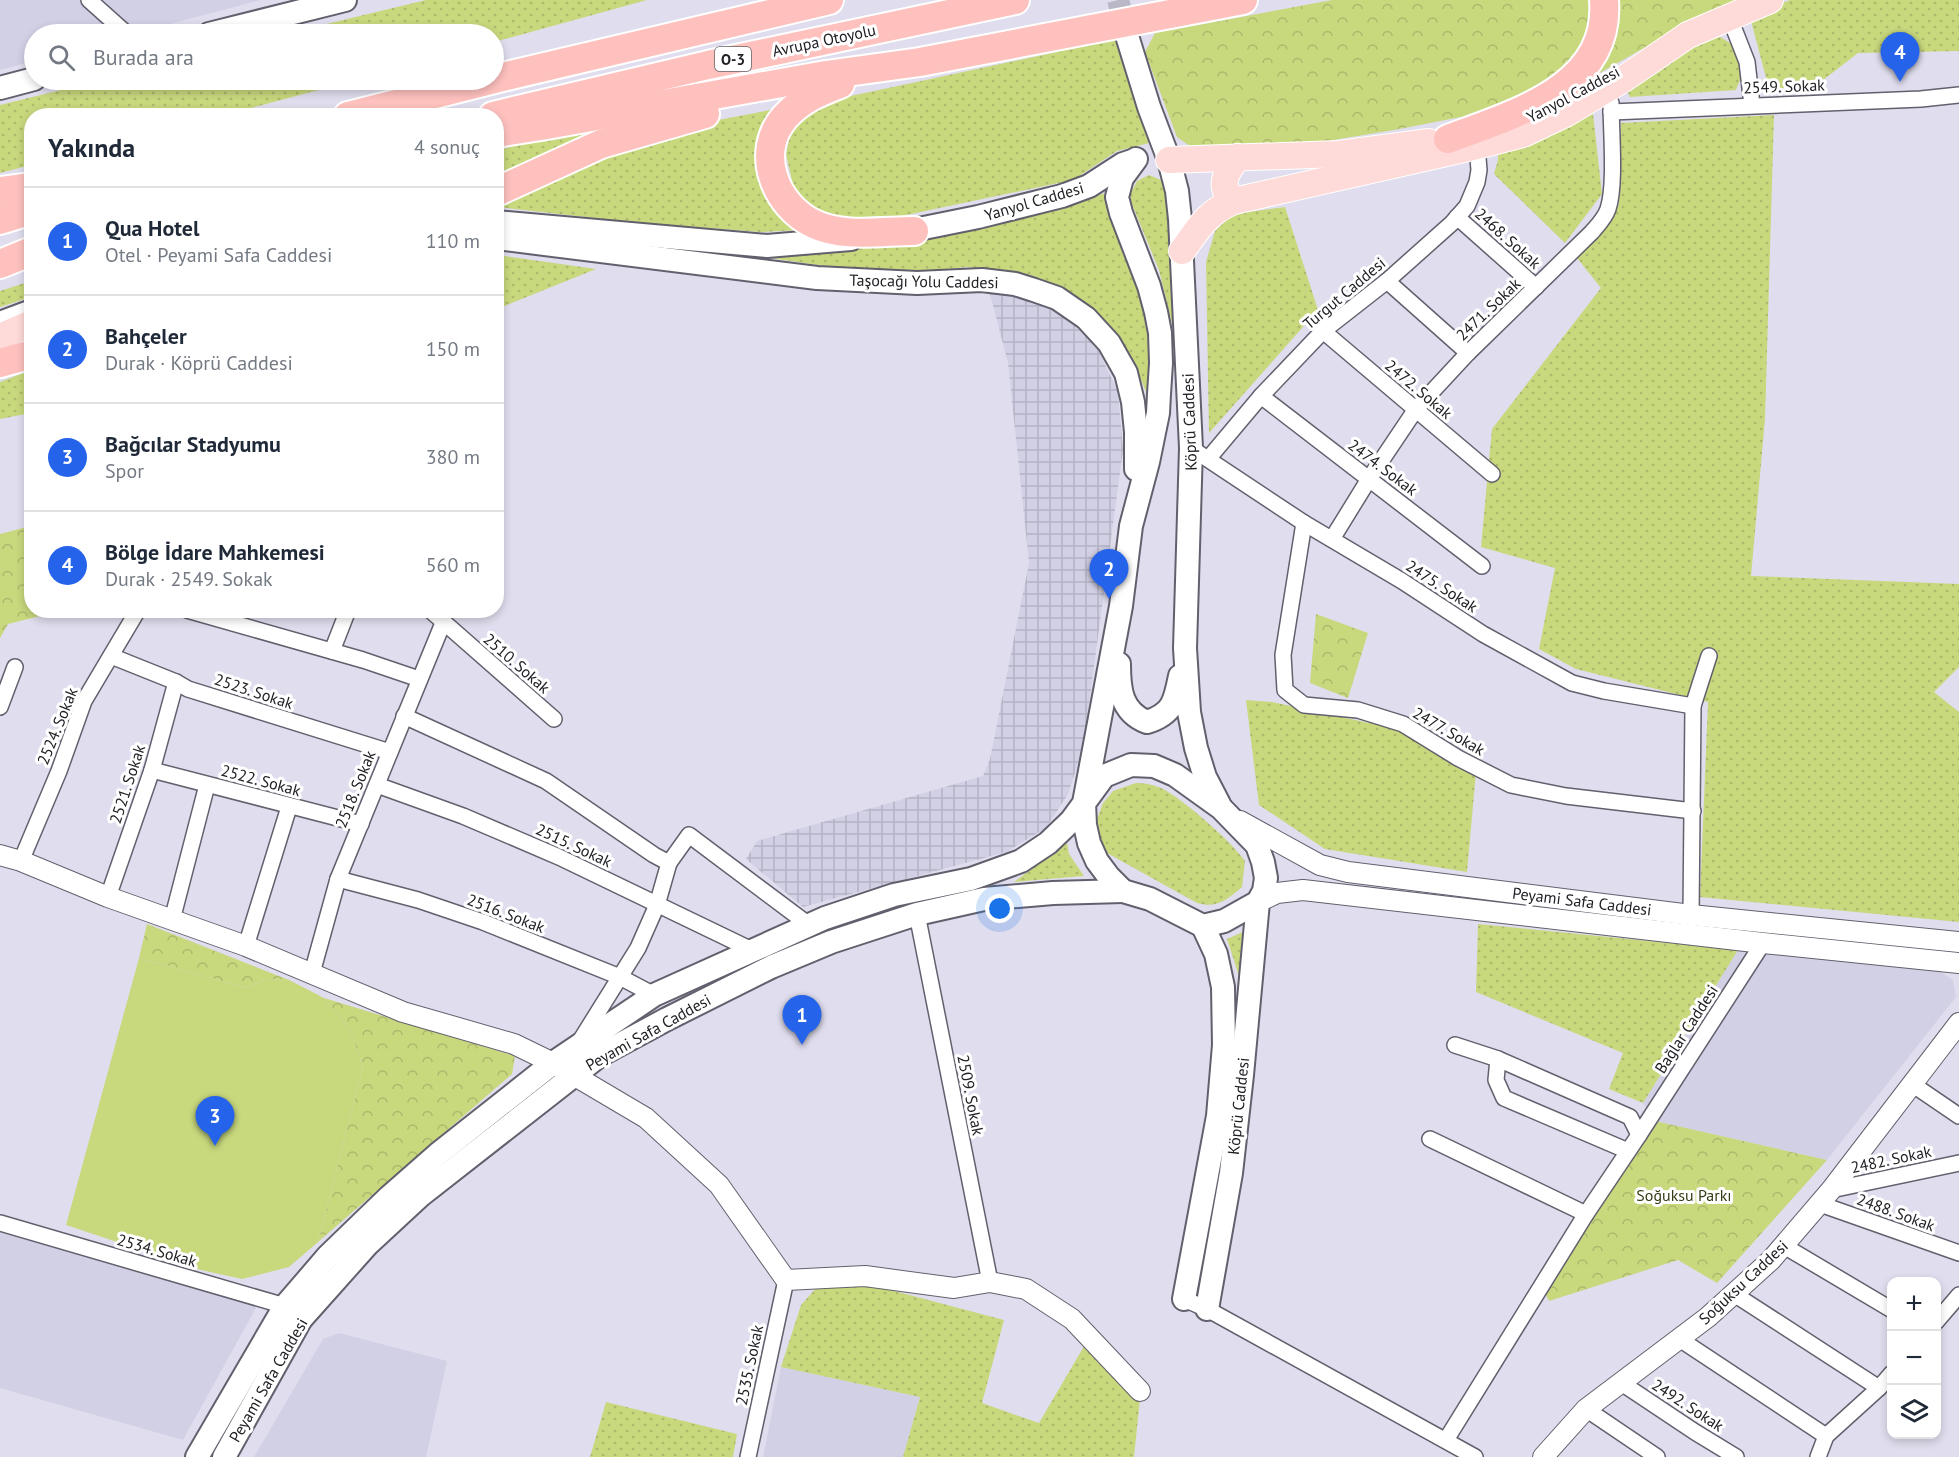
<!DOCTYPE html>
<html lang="tr">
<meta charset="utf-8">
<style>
:root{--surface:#fff;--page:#f6f6f7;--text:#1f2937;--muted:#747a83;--line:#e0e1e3;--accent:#2563eb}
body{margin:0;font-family:"PT Sans",sans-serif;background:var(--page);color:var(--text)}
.controls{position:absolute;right:18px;bottom:18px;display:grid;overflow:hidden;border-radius:12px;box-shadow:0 3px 9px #0003}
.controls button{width:54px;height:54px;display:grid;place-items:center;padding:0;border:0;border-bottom:2px solid var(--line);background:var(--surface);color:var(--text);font:30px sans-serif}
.you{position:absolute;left:1000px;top:909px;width:21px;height:21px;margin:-15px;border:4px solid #fff;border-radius:50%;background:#1a73e8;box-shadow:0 0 0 9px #1a73e833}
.badge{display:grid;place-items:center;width:39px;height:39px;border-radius:50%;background:var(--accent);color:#fff;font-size:20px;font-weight:700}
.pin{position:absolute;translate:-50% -50px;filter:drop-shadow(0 2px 3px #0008)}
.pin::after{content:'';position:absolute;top:32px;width:21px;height:18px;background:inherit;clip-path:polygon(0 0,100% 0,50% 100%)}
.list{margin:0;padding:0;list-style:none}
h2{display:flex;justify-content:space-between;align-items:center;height:78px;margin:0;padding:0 24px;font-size:26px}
h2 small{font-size:20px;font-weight:400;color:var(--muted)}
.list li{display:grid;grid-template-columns:39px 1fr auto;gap:18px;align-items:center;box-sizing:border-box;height:108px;padding:0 24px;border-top:2px solid var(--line)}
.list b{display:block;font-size:22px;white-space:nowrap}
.list p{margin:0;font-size:20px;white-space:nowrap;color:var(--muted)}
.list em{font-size:20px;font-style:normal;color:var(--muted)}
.icon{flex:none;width:33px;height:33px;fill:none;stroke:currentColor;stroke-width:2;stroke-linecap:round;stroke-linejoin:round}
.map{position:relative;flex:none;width:1959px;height:1457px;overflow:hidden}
.search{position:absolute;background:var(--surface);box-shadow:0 3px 9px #0003;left:24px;top:24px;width:480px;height:66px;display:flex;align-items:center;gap:15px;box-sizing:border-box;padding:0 21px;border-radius:33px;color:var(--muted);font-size:22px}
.panel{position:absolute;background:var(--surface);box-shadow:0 3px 9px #0003;left:24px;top:108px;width:480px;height:510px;border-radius:24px}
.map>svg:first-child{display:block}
</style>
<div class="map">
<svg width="1959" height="1457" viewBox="0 0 1959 1457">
<defs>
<pattern id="industrial-grid" width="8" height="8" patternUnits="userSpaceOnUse" patternTransform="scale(1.5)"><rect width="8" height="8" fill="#d2d0e5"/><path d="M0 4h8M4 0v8" fill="none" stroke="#b4b2c4"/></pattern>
<pattern id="grass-dots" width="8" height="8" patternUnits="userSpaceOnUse" patternTransform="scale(1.5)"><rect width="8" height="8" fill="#c8d87d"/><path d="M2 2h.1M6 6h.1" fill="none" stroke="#acb96c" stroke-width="1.8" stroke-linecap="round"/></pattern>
<pattern id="forest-crowns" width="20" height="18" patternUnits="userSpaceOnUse" patternTransform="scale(1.5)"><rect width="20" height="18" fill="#c8d87d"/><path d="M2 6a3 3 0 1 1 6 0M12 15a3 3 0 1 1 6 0" fill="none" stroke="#acb96c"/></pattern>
</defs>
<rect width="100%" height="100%" fill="#e0deee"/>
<g fill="#d2d0e5">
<polygon points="0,0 261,0 132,34 34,34 34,61 0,70"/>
<polygon points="1738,950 1936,969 1953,980 1956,997 1827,1160 1655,1121 1643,1103"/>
<polygon points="0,1225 261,1299 183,1440 0,1388"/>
<polygon points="339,1333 447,1361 426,1457 254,1457 323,1339"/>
<polygon points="781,1367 920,1397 903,1457 763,1457"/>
</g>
<polygon fill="url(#industrial-grid)" points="990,294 1020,296 1059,310 1096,346 1118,392 1123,450 1083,749 1068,794 1046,828 1006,852 803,907 746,859 757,841 983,776 990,759 1029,563 1008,363"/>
<g fill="url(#grass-dots)">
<polygon points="426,0 647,0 494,42 494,34 285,34"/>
<polygon points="1790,0 1959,0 1959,51 1858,53 1814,87 1769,89 1750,17"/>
<polygon points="1716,34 1736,47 1744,70 1736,90 1630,97 1624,84"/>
<polygon points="1122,38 1149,143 1117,151 1073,180 897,217 847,219 810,207 793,185 786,154 793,122 818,103"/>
<polygon points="102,80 356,80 225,115 32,116 31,165 0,173 0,105"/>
<polygon points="775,109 766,125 800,230 760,232 621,221 498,207 628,146 713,121"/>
<polygon points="1593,114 1602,194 1565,243 1494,174 1498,160 1498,154"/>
<polygon points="1774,115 1765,419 1751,576 1959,584 1959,667 1934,692 1959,712 1959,922 1700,897 1708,702 1576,669 1539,649 1555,568 1481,547 1492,429 1601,288 1577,258 1619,204 1621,123"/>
<polygon points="606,126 497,179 497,150"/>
<polygon points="1149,175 1161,180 1166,193 1173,328 1159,270 1129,197 1137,181"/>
<polygon points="1106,193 1128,252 1154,346 1149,399 1133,360 1086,303 1034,278 967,267 890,275 769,258 886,244 999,222"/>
<polygon points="1285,207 1318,310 1209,433 1206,262 1215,231 1233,214"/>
<polygon points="497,255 596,269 497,309"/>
<polygon points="31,281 31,297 0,307 0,291"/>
<polygon points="31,370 31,413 0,419 0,382"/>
<polygon points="1246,700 1272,702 1397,729 1476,772 1467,872 1325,849 1259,805"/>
<path d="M1136,783c10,0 18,2 27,6 21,11 69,53 82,72l-3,26c-14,12 -25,22 -45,16l-90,-50 -9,-16 -1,-18 6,-16 10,-12z"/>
<polygon points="1067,843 1069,854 1084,876 1014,882"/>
<polygon points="1478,924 1738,950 1643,1103 1609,1089 1623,1053 1476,992"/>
<polygon points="1245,931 1240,979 1227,939"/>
<polygon points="849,1279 1004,1320 982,1403 1039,1423 1090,1336 1140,1399 1134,1457 903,1457 920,1397 781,1367 801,1305 817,1287"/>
<polygon points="606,1402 737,1434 733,1457 590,1457"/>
</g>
<g fill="url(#forest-crowns)">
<polygon points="1332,0 1591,0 1593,15 1585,42 1551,83 1497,110 1394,130 1291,147 1191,147 1177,137 1145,52 1155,33"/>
<polygon points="1614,0 1744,0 1694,20 1596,75 1593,72"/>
<polygon points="31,526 32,610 60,611 8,624 0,638 0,534"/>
<polygon points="1316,614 1368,633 1348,698 1310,683"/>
<polygon points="147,924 289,980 265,979 247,988 139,958"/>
<polygon points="324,998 515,1056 512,1074 318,1242 363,1066 349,1028"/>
<polygon points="1655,1121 1827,1160 1717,1283 1678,1260 1549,1301 1544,1291"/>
</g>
<polygon fill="#c8d87d" points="139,958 247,988 265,979 289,980 324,998 349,1028 363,1066 318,1242 289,1267 242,1279 201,1270 66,1225"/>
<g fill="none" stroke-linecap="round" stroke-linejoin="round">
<polyline stroke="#bab8c6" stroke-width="22" stroke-dasharray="22 11" stroke-linecap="butt" points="1118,0 1128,37"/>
<g stroke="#62606d" stroke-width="18">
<g id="minor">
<polyline points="89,0 127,34"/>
<polyline points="1729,16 1747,62 1752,105"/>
<polyline points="1611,112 1921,99 1959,95"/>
<polyline points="1457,217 1536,287"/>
<polyline points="1387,281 1468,353"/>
<polyline points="1323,331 1492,474"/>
<polyline points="1261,396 1482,566"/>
<polyline points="1191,448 1304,523 1402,581 1483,634 1572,683 1604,691 1693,706"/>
<polyline points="1208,459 1261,396 1323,331 1387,281 1452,223 1467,206 1477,182 1479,170 1477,146"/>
<polyline points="1304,523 1283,655 1285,690 1304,705 1358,710 1403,724 1458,758 1511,785 1566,796 1693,811"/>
<path d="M1332,539l37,-60 47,-70 52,-56 124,-121c6,-7 13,-14 16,-23 8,-24 3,-79 3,-106l-6,-13"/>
<polyline points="187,610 363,660 419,679"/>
<polyline points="430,610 554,719"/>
<polyline points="332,651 348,610"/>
<polyline points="111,656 176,682 188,689 390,752"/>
<polyline points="0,707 15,667"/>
<polyline points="404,716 546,781 654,855 669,863 657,905 638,948 580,1041"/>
<polyline points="152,770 361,824"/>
<polyline points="377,785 463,816 559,857 752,950"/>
<polyline points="21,861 59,771 84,701 138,610"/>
<polyline points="669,863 689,835 809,925"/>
<polyline points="338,879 418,900 483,922 620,977 654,995"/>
<polyline points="108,897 152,770 176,682"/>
<polyline points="917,914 990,1282"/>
<polyline points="1691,915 1693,706 1709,656"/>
<polyline points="172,920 207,785"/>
<polyline points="246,946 289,807"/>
<polyline points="312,973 338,879 443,623"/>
<polyline points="1498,1059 1496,1080 1504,1098 1628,1151"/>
<polyline points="1912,1084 1959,1116"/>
<polyline points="1639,1135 1763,943"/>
<polyline points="1430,1139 1586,1214"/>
<polyline points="1831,1190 1959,1163"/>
<polyline points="1820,1204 1959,1253"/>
<polyline points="0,1223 285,1306 291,1311"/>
<polyline points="1784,1246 1892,1310"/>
<polyline points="1734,1294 1879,1388"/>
<polyline points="1184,1299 1207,1309 1475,1457"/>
<polyline points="1936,1322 1959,1295"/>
<polyline points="1678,1338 1826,1436"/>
<polyline points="1620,1382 1695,1432 1736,1457"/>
<polyline points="1586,1409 1657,1457"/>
<polyline points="1446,1440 1586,1214 1639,1135 1630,1117 1498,1059 1455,1045"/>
<polyline points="748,1457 786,1280"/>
<polyline points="1818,1457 1826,1436 1879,1388 1892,1373"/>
</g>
</g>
<g stroke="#62606d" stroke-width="22">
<g id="tertiary">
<polyline points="1240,821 1320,865 1348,872 1691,915 1959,942"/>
<polyline points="0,855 21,861 108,897 246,946 403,1012 514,1044 553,1063 646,1118 719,1185 786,1280 865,1276 954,1288 990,1282 1026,1289 1072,1319 1140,1391"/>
<polyline points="1258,902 1277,893 1303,890 1763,943 1959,963"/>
<polyline points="1543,1457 1586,1409 1708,1317 1771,1260 1831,1190 1959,1023"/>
</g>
</g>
<g stroke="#62606d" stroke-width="26">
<g id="secondary">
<polyline points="209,34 345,0"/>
<polyline points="1128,39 1149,107 1169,160 1177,191 1180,219 1191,448 1185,648 1189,712 1196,748 1205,777 1219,804"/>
<polyline points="0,88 34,79"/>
<polyline points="496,222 767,246 851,239"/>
<polyline points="899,233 978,217 1062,196 1089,186 1123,164 1132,161"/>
<polyline points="496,238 817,278 917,283 982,280 1015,284 1034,290 1057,298 1086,318 1109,343 1126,373 1133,402 1136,432 1136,469"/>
<polyline points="0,323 32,311"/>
<path d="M1119,664c0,25 2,48 28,58 26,-8 28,-21 33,-46"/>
<polyline points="1184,1299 1218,1116 1224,1045 1223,987 1216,954 1203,926"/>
<polyline points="1207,1309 1231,1173 1242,1075 1258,902"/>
<polyline points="197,1457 285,1306 328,1256 389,1197 438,1154 553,1063 654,995 825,918 894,895 971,879 1021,861 1048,843 1071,821 1104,776 1131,765 1154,766 1175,775 1221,808 1257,845 1263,862 1266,878 1264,891 1258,902 1224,921 1203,926 1150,899 1123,891 1109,877 1097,861 1089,843 1085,825 1084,803 1121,606 1131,526 1148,462 1158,413 1159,394 1161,363 1160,333 1156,312 1149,286 1121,213 1117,197 1122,178 1136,159"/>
<polyline points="224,1457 301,1319 367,1245 421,1195 600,1055 667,1019 771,967 831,942 917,914 984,899 1053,893 1123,891"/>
</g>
</g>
<g stroke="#fff" stroke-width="28">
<g id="primary">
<polyline points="1169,160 1339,154 1429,142"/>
<path d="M1234,201c-17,-15 -8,-29 4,-44"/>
<path d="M1182,251c17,-23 24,-38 52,-50l243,-55 46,-12 44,-21 58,-35 63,-43 82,-35"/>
<polyline points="0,337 32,323"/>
</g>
</g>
<g stroke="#fff" stroke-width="32">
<g id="motorway">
<polyline points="494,79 829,0"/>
<path d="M840,84c-21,8 -40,16 -55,33 -31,35 -10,89 29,107 29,14 69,7 100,7"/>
<polyline points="348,116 491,80"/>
<polyline points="493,116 708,65 1015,0"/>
<polyline points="496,133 541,126 826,75 920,62 1243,0"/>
<path d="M1448,139c66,-25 163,-51 156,-139"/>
<polyline points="0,191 32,187"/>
<polyline points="496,192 601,144 705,114"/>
<polyline points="0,220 32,210"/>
<polyline points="0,264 32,251"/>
<polyline points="0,363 32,354"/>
</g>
</g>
<use href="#minor" stroke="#fff" stroke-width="15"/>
<use href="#tertiary" stroke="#fff" stroke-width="20"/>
<use href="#secondary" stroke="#fff" stroke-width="22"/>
<use href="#primary" stroke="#fedad8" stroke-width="26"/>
<use href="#motorway" stroke="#fec1be" stroke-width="28"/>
</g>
<g text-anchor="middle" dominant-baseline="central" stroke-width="6" stroke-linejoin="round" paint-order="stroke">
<rect fill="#fff" stroke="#636366" stroke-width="1.5" x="715" y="47" width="36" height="24" rx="4.5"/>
<g font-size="15" font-weight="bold" fill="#202025">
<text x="733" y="59">O-3</text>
</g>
<g font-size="16" fill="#202025" stroke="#fff">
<text transform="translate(824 40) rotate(-12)">Avrupa Otoyolu</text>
<text transform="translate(1784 86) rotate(-2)">2549. Sokak</text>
<text transform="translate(1573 94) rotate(-28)">Yanyol Caddesi</text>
<text transform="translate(1034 201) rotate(-16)">Yanyol Caddesi</text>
<text transform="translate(1508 238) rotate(42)">2468. Sokak</text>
<text transform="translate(924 281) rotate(1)">Taşocağı Yolu Caddesi</text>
<text transform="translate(1344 293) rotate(-40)">Turgut Caddesi</text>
<text transform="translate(1488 309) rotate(-44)">2471. Sokak</text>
<text transform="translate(1419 389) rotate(40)">2472. Sokak</text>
<text transform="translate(1189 422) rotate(-92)">Köprü Caddesi</text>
<text transform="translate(1383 467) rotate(37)">2474. Sokak</text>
<text transform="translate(1442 586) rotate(33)">2475. Sokak</text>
<text transform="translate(517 663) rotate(41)">2510. Sokak</text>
<text transform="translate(254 691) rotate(18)">2523. Sokak</text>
<text transform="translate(57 726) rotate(-68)">2524. Sokak</text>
<text transform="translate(1449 731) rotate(30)">2477. Sokak</text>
<text transform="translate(261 780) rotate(15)">2522. Sokak</text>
<text transform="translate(127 784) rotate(-72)">2521. Sokak</text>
<text transform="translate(355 789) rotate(-68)">2518. Sokak</text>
<text transform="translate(574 845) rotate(25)">2515. Sokak</text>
<text transform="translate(1582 901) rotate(7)">Peyami Safa Caddesi</text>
<text transform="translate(506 913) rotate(21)">2516. Sokak</text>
<text transform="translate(1686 1029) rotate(-57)">Bağlar Caddesi</text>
<text transform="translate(648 1032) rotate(-29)">Peyami Safa Caddesi</text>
<text transform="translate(971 1095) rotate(79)">2509. Sokak</text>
<text transform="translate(1238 1106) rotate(-84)">Köprü Caddesi</text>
<text transform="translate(1891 1159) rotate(-12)">2482. Sokak</text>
<text transform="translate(1896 1212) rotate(20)">2488. Sokak</text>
<text transform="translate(157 1250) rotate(16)">2534. Sokak</text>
<text transform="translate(1743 1282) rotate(-43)">Soğuksu Caddesi</text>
<text transform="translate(749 1365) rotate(-78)">2535. Sokak</text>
<text transform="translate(268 1380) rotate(-60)">Peyami Safa Caddesi</text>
<text transform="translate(1688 1405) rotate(33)">2492. Sokak</text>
</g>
<g font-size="16" fill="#353b13" stroke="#fff">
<text x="1684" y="1195">Soğuksu Parkı</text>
</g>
</g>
</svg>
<div class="controls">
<button>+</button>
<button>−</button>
<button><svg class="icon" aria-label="layers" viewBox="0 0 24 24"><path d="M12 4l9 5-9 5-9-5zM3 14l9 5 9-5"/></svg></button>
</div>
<div class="you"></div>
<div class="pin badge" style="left:802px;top:1045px">1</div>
<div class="pin badge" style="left:1109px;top:599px">2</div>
<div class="pin badge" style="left:215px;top:1146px">3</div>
<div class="pin badge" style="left:1900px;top:82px">4</div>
<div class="search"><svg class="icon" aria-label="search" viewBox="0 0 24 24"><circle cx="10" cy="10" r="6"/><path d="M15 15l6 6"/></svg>Burada ara</div>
<section class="panel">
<h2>Yakında<small>4 sonuç</small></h2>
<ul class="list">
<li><span class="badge">1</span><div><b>Qua Hotel</b><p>Otel · Peyami Safa Caddesi</p></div><em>110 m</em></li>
<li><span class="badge">2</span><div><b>Bahçeler</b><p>Durak · Köprü Caddesi</p></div><em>150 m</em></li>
<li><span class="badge">3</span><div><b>Bağcılar Stadyumu</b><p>Spor</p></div><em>380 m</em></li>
<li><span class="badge">4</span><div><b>Bölge İdare Mahkemesi</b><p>Durak · 2549. Sokak</p></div><em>560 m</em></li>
</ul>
</section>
</div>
